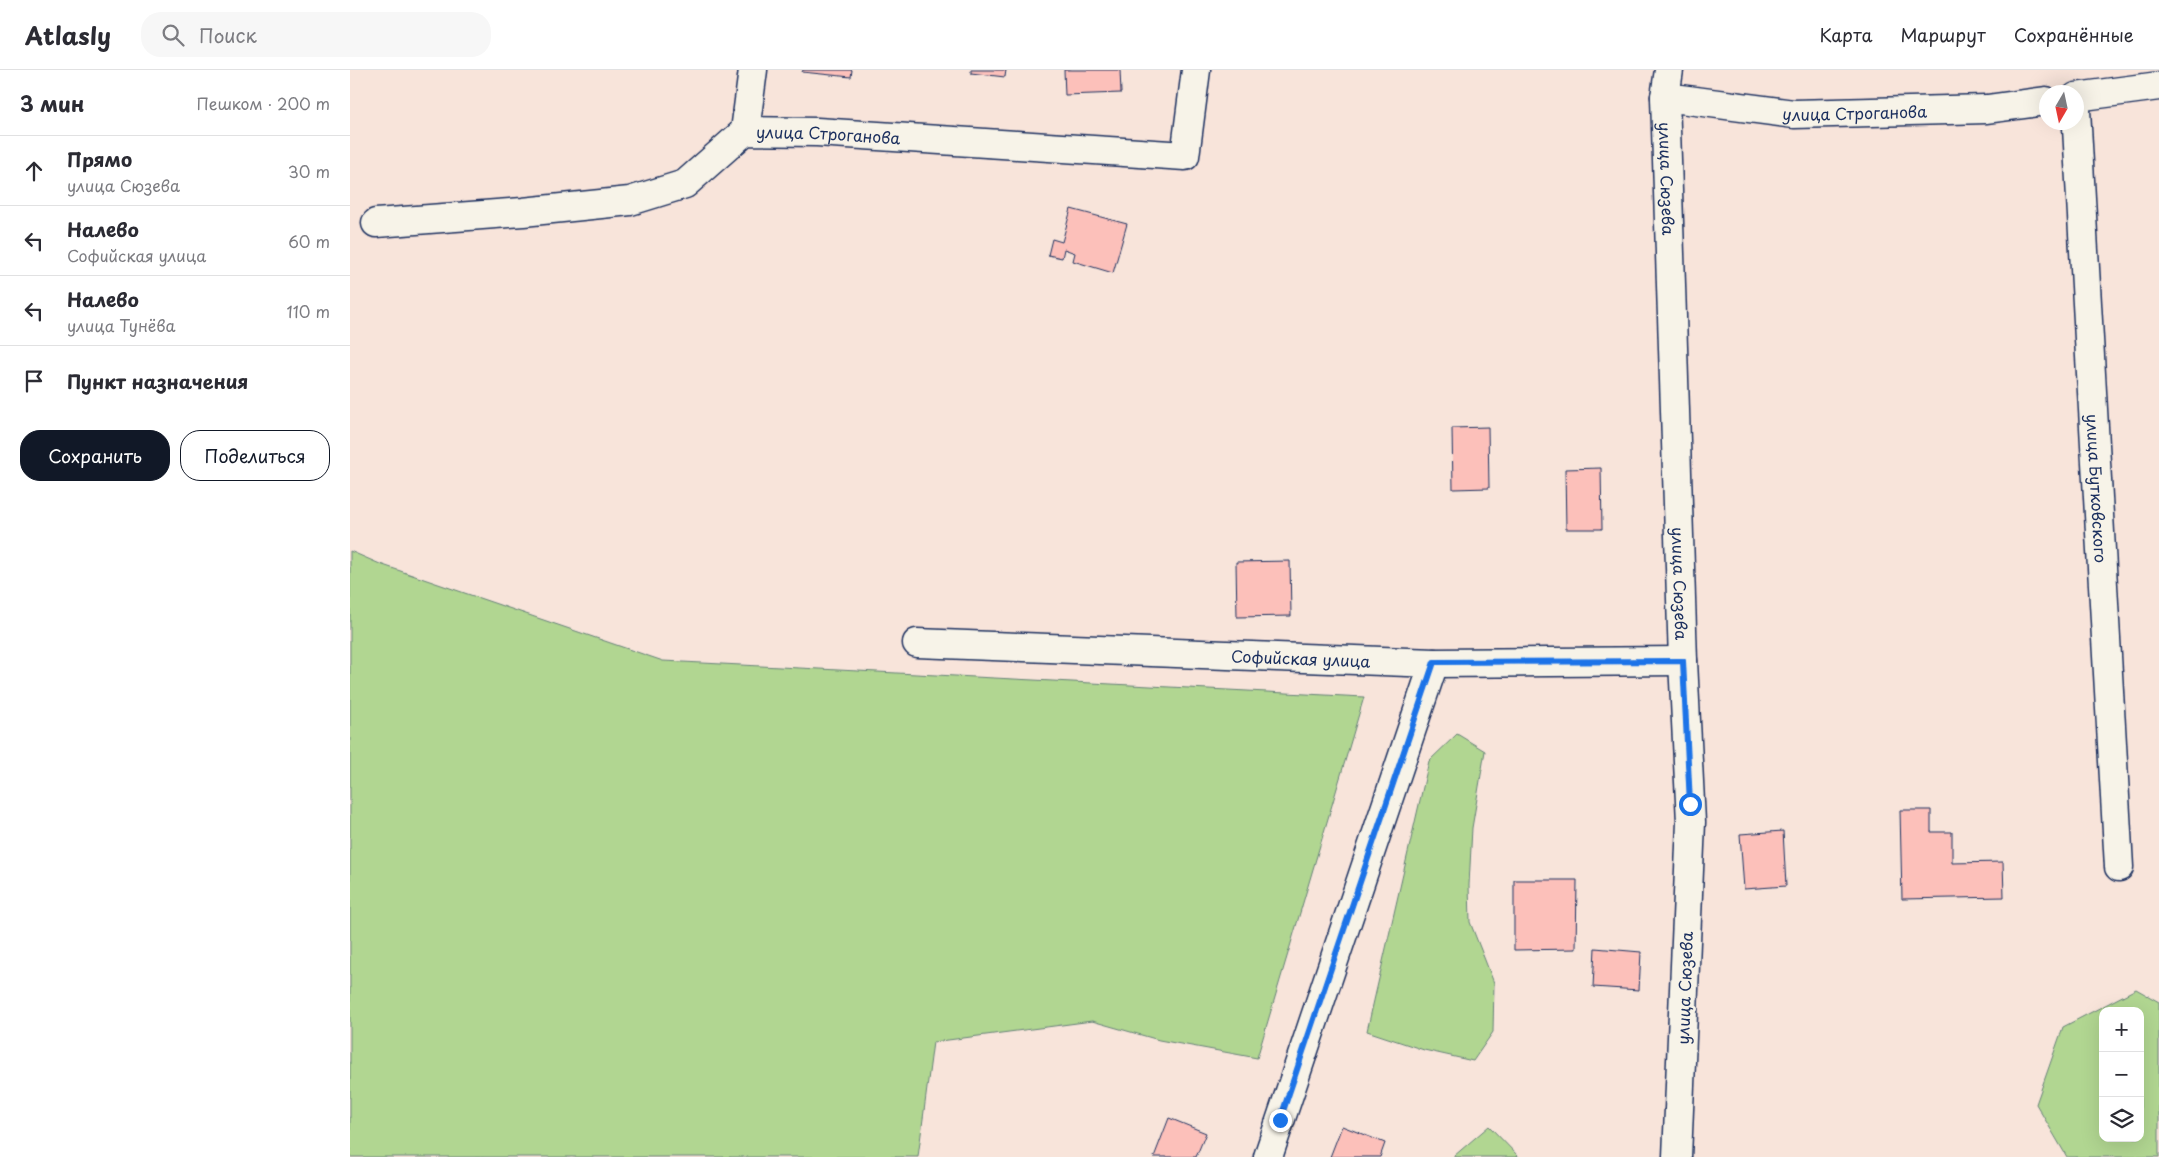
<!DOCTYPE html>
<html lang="ru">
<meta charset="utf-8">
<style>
:root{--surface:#fff;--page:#f7f7f7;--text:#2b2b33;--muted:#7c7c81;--line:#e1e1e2;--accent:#111827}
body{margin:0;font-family:"Playpen Sans",sans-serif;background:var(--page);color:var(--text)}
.controls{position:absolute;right:15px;bottom:15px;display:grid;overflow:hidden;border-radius:10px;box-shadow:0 5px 20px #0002}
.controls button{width:45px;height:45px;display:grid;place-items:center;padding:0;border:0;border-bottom:1px solid var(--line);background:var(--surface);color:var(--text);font:25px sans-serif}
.compass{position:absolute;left:1689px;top:15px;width:45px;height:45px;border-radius:50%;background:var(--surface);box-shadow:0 5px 20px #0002;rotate:189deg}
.stop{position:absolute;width:15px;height:15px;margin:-11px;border:4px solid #1a73e8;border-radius:50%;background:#fff}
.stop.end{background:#1a73e8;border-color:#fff;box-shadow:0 1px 5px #0008}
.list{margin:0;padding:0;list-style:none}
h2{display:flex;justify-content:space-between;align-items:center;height:65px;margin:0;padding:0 20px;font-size:21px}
h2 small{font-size:16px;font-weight:400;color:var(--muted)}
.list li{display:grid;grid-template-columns:32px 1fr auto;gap:15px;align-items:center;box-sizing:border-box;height:70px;padding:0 20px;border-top:1px solid var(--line)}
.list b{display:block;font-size:19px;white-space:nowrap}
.list p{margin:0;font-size:16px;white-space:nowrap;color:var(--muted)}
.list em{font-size:16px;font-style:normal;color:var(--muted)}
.actions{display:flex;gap:10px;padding:15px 20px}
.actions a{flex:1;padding:11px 0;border:1px solid var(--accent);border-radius:20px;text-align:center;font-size:18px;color:var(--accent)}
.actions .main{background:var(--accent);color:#fff}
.icon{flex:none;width:28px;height:28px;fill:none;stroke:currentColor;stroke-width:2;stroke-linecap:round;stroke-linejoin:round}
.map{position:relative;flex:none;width:1809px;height:1087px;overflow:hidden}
header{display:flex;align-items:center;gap:30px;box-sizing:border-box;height:70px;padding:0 25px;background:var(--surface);border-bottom:1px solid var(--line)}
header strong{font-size:24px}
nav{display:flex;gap:28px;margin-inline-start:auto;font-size:18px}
.search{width:350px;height:45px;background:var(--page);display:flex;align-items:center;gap:12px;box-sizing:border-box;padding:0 18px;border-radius:20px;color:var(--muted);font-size:19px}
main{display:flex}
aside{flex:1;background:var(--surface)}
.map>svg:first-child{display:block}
</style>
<header>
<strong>Atlasly</strong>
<div class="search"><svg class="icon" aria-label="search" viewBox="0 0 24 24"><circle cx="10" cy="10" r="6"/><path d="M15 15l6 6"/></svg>Поиск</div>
<nav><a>Карта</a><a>Маршрут</a><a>Сохранённые</a></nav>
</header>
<main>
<aside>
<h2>3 мин<small>Пешком · 200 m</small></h2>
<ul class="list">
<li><svg class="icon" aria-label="ahead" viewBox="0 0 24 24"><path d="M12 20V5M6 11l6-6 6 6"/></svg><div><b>Прямо</b><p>улица Сюзева</p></div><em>30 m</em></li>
<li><svg class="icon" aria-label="left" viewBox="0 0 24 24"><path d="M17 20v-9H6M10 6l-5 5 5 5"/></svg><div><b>Налево</b><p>Софийская улица</p></div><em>60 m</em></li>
<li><svg class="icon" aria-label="left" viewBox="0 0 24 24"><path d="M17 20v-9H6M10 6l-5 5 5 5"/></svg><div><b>Налево</b><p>улица Тунёва</p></div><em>110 m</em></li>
<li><svg class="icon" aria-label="arrive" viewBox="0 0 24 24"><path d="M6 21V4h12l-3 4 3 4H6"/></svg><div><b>Пункт назначения</b></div></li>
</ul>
<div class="actions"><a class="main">Сохранить</a><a>Поделиться</a></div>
</aside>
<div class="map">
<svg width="1809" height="1087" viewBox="0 0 1809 1087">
<rect width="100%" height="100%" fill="#f8e4da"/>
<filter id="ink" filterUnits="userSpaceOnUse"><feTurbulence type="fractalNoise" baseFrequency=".02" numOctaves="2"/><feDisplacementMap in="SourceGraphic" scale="10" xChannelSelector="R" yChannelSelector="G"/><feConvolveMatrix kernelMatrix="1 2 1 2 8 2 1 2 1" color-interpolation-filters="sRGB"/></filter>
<g filter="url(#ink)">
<g fill="#b1d691" stroke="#668278" fill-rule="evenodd">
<polygon points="0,481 30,494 313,591 1014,627 907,988 809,970 742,951 583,972 568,1087 0,1087"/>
<polygon points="1107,664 1135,681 1122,758 1119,815 1120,852 1144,913 1143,962 1123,991 1074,980 1017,961 1079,691"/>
<path d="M1786,919l23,13v155h-92l-31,-53 27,-77zM1753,941h37v127h-37z"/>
<polygon points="1139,1056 1169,1087 1104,1087 1104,1086"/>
</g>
<g fill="#fcc0ba" stroke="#1b2f5e">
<polygon points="453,0 502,0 501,7 452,2"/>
<polygon points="621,0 656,0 655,7 621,3"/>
<polygon points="714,0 770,0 771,23 715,25"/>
<polygon points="721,139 777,154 763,203 723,191 725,183 714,179 712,188 698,185 702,169 712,172"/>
<polygon points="1138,357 1139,418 1103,419 1102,358"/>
<polygon points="1251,398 1252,459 1216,459 1215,399"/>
<polygon points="940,491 941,546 887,547 886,492"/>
<polygon points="1550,740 1581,740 1581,762 1602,762 1602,793 1653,792 1654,827 1552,829"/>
<polygon points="1433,761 1436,816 1394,819 1390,764"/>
<polygon points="1164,810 1227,810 1226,879 1164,880"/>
<polygon points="1245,878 1291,882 1289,920 1243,917"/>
<polygon points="819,1048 856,1063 846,1087 804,1087"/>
<polygon points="992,1056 1035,1073 1030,1087 980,1087"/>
</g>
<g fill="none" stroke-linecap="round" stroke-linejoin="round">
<g stroke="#1b2f5e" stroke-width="31">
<g id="street">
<path id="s1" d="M1319,0l-4,27 18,564 8,161 -14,335"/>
<path id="s2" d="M1315,27l129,17 193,-5 59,-8"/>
<polyline points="1726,27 1809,16"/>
<path id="s3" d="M1726,40l43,757"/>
<polyline points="395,61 403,0"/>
<path id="s4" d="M26,153l147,-11 107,-11 55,-17 60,-53 72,1 368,24 11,-86"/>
<path id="s5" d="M567,573l517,20 249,-2"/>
<polyline points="918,1087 1084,593"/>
</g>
</g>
<use href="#street" stroke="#f7f3e8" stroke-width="28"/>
</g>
</g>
<g fill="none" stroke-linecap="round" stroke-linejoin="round" filter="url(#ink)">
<polyline stroke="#1a73e8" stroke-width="6" points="930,1050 1084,592 1333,591 1340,734"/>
</g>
<g text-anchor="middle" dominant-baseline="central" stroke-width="5" stroke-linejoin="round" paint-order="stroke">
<g font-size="16" fill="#1b2f5e" stroke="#f7f3e8">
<text stroke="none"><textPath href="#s2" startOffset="191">улица Строганова</textPath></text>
<text stroke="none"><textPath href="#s4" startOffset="476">улица Строганова</textPath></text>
<text stroke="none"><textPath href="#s1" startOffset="109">улица Сюзева</textPath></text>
<text stroke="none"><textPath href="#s3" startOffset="379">улица Бутковского</textPath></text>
<text stroke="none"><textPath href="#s1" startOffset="514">улица Сюзева</textPath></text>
<text stroke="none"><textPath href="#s5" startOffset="384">Софийская улица</textPath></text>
<text transform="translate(1334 918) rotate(-88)">улица Сюзева</text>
</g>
</g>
</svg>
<div class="controls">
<button>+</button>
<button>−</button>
<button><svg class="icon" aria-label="layers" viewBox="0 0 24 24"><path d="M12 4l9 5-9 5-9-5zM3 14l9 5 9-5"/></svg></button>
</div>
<svg class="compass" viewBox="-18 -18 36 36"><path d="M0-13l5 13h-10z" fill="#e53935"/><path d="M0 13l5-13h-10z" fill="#7c7c81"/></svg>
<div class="stop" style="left:1340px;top:734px"></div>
<div class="stop end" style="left:930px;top:1050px"></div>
</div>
</main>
